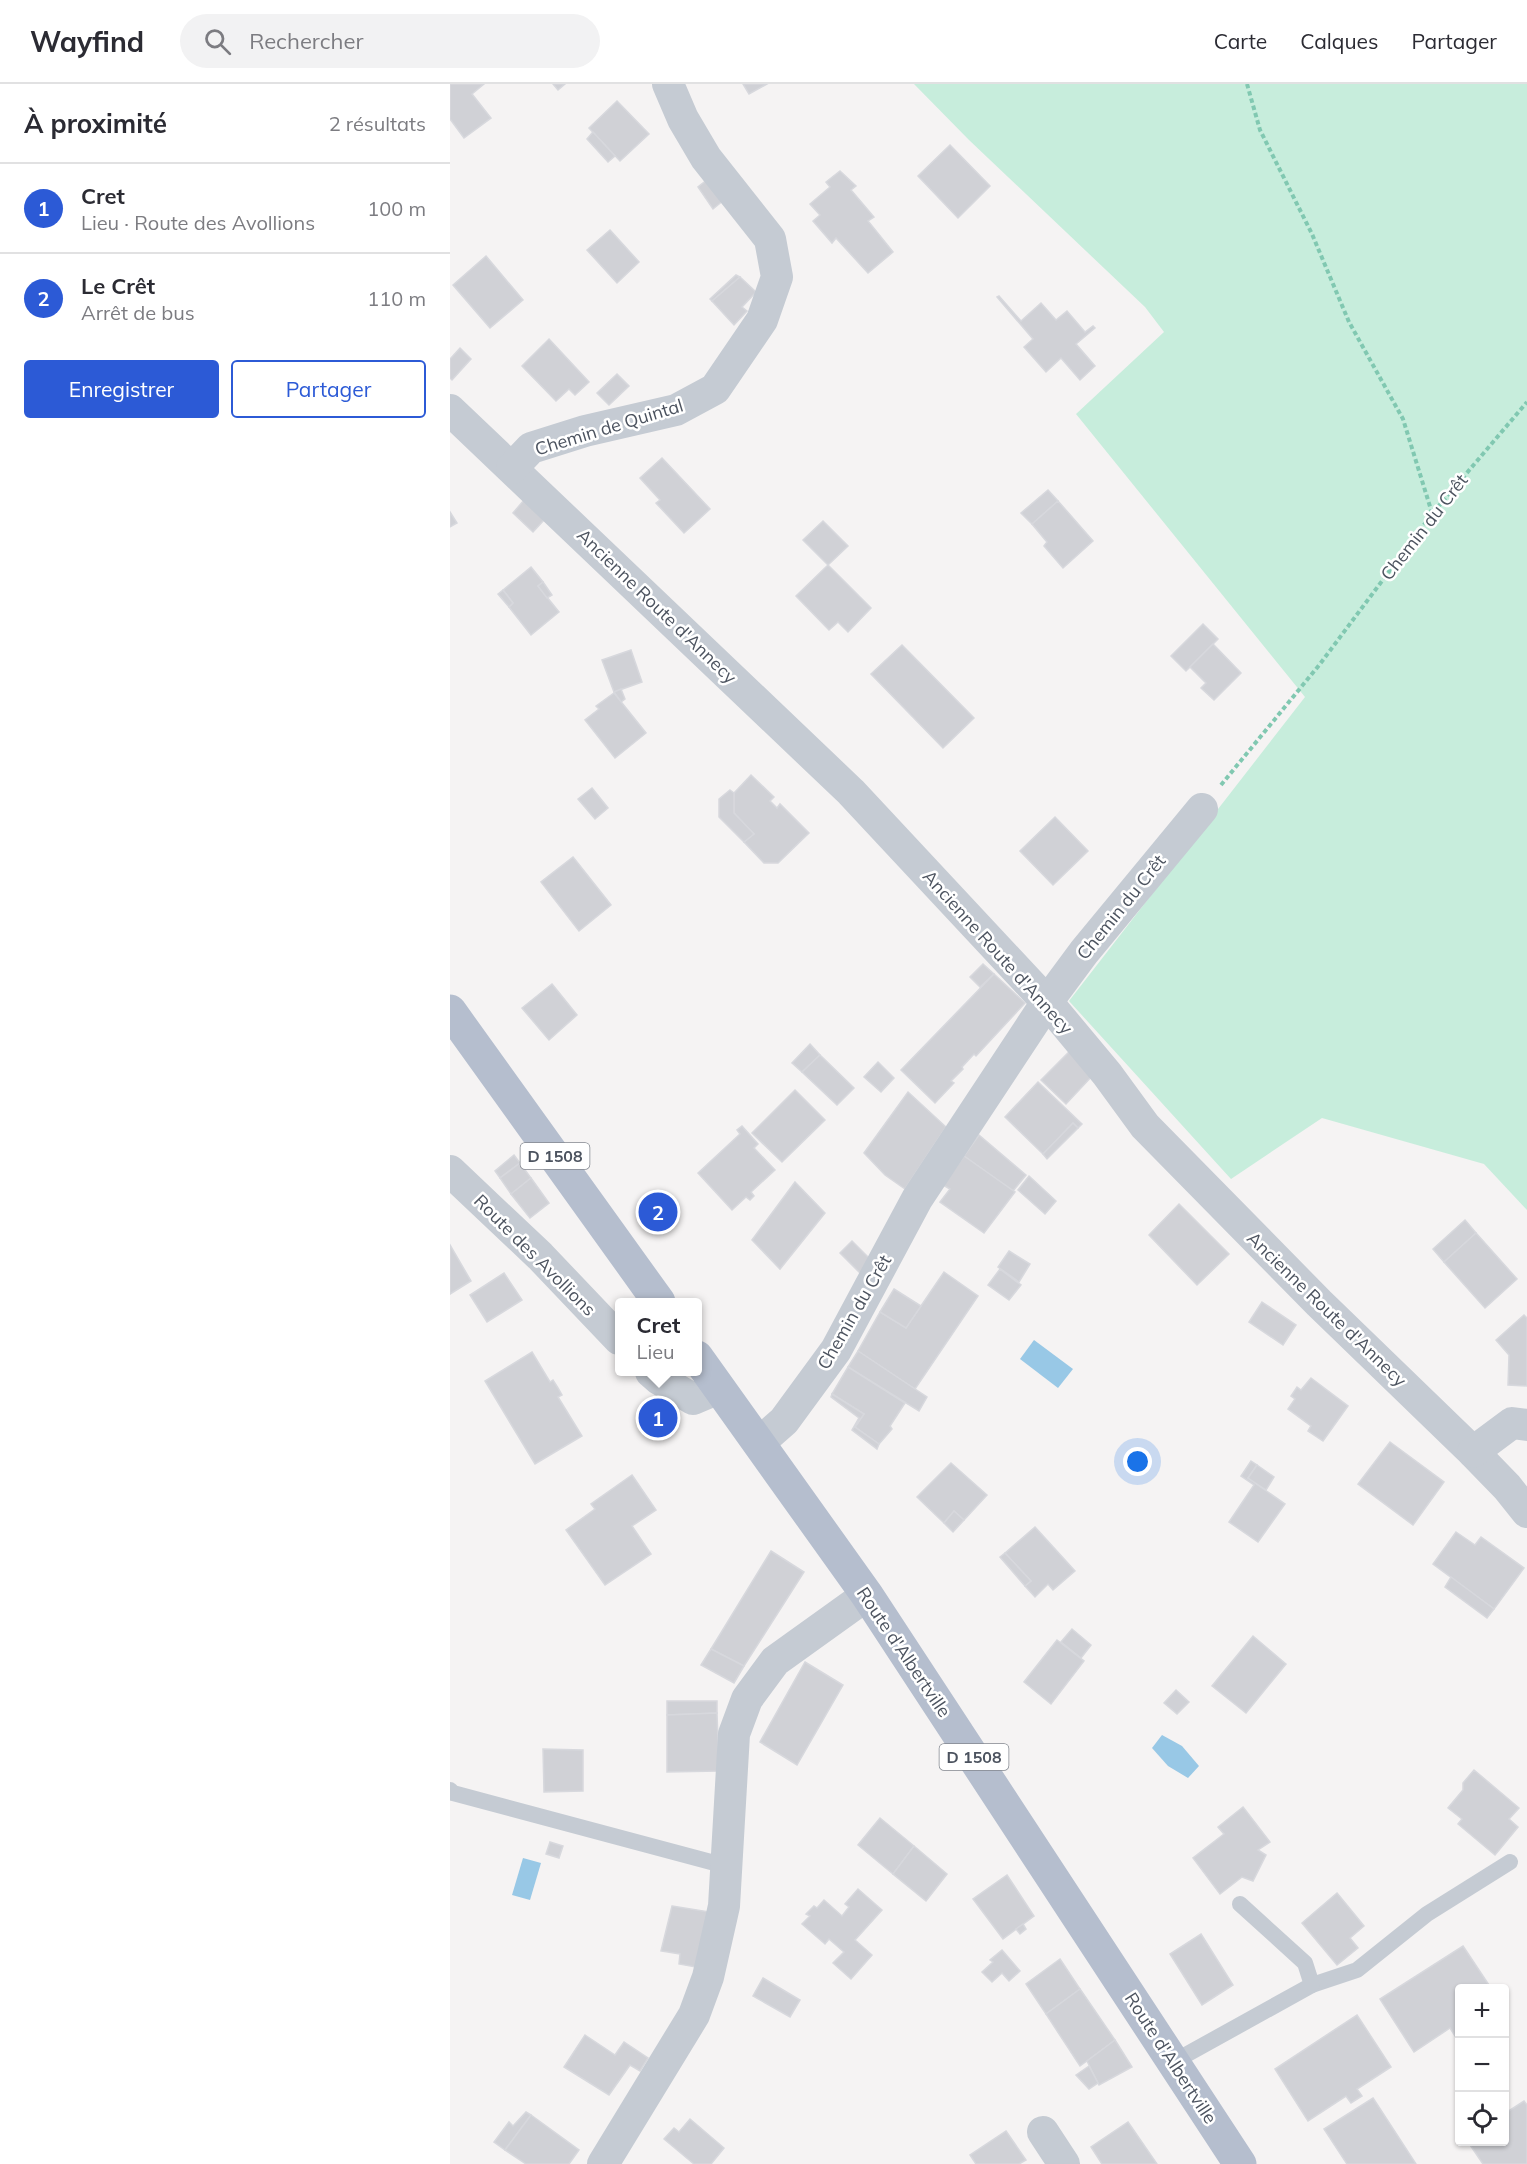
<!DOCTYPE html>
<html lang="fr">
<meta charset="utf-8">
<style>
:root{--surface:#fff;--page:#f2f2f3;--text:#2b2b33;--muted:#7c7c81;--line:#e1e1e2;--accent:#2c5ad6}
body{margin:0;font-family:Mulish,sans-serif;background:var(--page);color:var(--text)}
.controls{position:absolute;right:18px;bottom:18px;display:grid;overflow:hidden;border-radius:6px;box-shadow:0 2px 4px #0004}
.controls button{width:54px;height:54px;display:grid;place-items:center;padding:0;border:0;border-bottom:2px solid var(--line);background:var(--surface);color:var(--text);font:30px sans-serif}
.you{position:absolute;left:688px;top:1378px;width:21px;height:21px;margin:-15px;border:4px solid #fff;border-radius:50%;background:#1a73e8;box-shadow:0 0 0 9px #1a73e833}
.badge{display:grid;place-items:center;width:39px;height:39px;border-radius:50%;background:var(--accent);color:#fff;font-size:20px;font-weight:700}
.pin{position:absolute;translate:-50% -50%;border:3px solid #fff;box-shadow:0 2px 6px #0006}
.popup{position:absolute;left:165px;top:1214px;width:87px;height:78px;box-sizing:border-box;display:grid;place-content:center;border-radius:6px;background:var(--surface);filter:drop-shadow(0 2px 4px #0005);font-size:20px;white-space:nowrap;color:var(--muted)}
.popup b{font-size:22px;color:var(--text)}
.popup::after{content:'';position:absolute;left:50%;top:100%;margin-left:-12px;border:12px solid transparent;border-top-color:var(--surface)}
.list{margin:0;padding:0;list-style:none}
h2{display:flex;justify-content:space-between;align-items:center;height:78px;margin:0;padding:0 24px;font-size:26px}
h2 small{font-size:20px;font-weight:400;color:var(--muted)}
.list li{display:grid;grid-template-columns:39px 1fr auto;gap:18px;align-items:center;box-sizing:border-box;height:90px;padding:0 24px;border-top:2px solid var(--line)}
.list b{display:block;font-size:22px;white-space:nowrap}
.list p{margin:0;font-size:20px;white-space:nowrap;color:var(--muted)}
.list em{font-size:20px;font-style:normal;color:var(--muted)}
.actions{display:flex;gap:12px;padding:18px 24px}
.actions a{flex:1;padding:14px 0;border:2px solid var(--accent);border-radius:6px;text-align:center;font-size:21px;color:var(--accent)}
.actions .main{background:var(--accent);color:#fff}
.icon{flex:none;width:33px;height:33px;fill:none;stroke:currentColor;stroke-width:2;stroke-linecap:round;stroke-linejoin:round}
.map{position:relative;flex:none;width:1077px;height:2080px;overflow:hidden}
header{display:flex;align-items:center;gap:36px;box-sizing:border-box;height:84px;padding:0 30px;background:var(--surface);border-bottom:2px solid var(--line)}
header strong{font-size:28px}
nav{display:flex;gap:33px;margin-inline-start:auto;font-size:21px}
.search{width:420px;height:54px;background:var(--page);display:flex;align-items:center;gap:15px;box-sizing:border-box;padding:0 21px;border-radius:33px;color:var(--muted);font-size:22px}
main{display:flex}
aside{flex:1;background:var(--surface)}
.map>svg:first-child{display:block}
</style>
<header>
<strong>Wayfind</strong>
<div class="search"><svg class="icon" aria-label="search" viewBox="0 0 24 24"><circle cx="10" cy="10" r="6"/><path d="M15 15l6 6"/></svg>Rechercher</div>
<nav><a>Carte</a><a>Calques</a><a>Partager</a></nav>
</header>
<main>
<aside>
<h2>À proximité<small>2 résultats</small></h2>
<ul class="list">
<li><span class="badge">1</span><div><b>Cret</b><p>Lieu · Route des Avollions</p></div><em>100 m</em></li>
<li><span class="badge">2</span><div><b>Le Crêt</b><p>Arrêt de bus</p></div><em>110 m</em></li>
</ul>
<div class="actions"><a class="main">Enregistrer</a><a>Partager</a></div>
</aside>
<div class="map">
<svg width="1077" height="2080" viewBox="0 0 1077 2080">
<rect width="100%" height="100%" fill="#f5f3f3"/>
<polygon fill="#c7eddc" points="464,0 1077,0 1077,1126 1034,1080 872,1034 781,1095 619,917 855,613 626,330 714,248 695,223 519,56"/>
<g fill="#98c8e6">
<polygon points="584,1256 623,1285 608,1304 570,1275"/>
<polygon points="712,1651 732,1662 749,1682 738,1694 718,1682 702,1664"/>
<polygon points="73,1774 91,1779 80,1816 62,1811"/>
</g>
<g fill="#d0d1d6" stroke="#d7d8dd" stroke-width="1.5">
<polygon points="0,0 34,0 22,10 41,34 14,54 0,35"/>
<polygon points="103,0 115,0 108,6"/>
<polygon points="293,0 317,0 299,10"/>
<polygon points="167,17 199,50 170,77 139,44"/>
<polygon points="143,48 165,72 158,78 137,55"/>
<polygon points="500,61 540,102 508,134 468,92"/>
<polygon points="390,87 406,102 401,106 424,133 418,137 443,168 418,189 386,154 382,159 363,137 370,131 360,120 380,103 376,98"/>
<polygon points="258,95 274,116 263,125 248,103"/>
<polygon points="160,146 189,178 167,199 137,166"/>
<polygon points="36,172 73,216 40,244 3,201"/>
<polygon points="286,191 290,193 262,217 260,215"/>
<polygon points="290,193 306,208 292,223 297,227 284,241 262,217"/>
<polygon points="549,212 571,237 591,219 606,236 617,227 635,248 643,242 645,244 626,260 645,282 630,296 611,274 596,288 574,263 583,255 547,213"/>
<polygon points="99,255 139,298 125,311 119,305 106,317 72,282"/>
<polygon points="10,264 21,275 2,296 0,294 0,275"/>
<polygon points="167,290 179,302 159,321 147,309"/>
<polygon points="212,374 260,425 234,449 206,419 210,416 190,394"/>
<polygon points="598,406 608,417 582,440 571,429"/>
<polygon points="74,416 94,436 83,448 63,429"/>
<polygon points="608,417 643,457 613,484 594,462 597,458 582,440"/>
<polygon points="0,428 7,439 0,443"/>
<polygon points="373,437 398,462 378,481 353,456"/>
<polygon points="378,481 421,524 398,548 388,538 379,546 346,512"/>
<polygon points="81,483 93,498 88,502 109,528 81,551 59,523 63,519 53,506"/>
<polygon points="93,498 102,511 97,514 88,502"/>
<polygon points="53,506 63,519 59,523 48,510"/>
<polygon points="753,540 768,555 736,587 721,572"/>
<polygon points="763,560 791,589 764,616 751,604 756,599 740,583"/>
<polygon points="452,561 524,634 493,664 421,590"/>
<polygon points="181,566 192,598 164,608 152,576"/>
<polygon points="171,605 175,615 171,618 164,608"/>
<polygon points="164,609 196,649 165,674 135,636 149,625 146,622"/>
<polygon points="301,691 324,713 320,717 327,724 330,720 359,749 328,779 314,779 294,758 304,750 284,729 284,709"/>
<polygon points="142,704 158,724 145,735 128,715"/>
<polygon points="280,706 284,709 284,729 304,750 294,758 269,733 269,715"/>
<polygon points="605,733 638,767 603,801 570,767"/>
<polygon points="123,773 161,821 129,847 91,798"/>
<polygon points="533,880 544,890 530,903 520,893"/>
<polygon points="544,890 575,919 526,972 524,970 512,983 513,985 501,997 504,999 485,1019 451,986"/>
<polygon points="102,900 127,931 99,956 72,924"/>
<polygon points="360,960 370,971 352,988 342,979"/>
<polygon points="624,963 644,990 616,1020 591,996"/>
<polygon points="370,971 404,1004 387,1021 352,988"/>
<polygon points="428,978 444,994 431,1008 414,993"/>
<polygon points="588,998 632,1040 628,1044 623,1039 593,1070 555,1033"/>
<polygon points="345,1006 375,1036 332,1078 302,1049"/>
<polygon points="458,1008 496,1043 455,1105 435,1091 414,1069"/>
<polygon points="623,1039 628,1044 597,1075 593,1070"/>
<polygon points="292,1042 308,1060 304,1064 325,1086 301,1108 304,1112 300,1116 296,1113 282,1126 248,1089 290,1050 287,1046"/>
<polygon points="529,1051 576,1091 563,1107 514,1072"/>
<polygon points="64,1071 70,1079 50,1094 45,1087"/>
<polygon points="514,1072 565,1108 534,1149 490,1118 500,1105 493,1101"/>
<polygon points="70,1079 81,1094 61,1110 50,1094"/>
<polygon points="579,1092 606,1117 595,1130 568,1106"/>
<polygon points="81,1094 99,1119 80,1134 61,1110"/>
<polygon points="345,1098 375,1129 330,1185 302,1156"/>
<polygon points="729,1120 779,1170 747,1201 699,1151"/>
<polygon points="1015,1136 1026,1149 994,1178 983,1165"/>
<polygon points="1026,1149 1067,1195 1035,1224 994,1178"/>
<polygon points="402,1157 421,1176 410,1189 390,1169"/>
<polygon points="0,1161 21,1197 0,1210"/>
<polygon points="559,1167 580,1180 569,1198 548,1183"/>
<polygon points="550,1185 571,1201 559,1216 538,1201"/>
<polygon points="494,1188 528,1212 465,1305 408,1267 430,1228 456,1244"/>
<polygon points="54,1189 72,1216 37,1238 20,1211"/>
<polygon points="444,1205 471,1222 456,1244 430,1228"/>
<polygon points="812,1218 846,1241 833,1261 799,1238"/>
<polygon points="1074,1231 1077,1234 1077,1302 1058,1301 1059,1271 1046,1256"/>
<polygon points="408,1267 477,1313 469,1327 398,1283"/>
<polygon points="82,1268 100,1298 103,1296 108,1304 112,1311 108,1313 132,1352 85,1380 35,1297"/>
<polygon points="398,1283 455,1319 440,1342 442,1345 429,1360 405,1343 414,1330 382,1310"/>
<polygon points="861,1294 898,1322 873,1357 858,1347 861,1342 838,1325 845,1315 841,1312 847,1303 851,1306"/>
<polygon points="382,1310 414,1330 405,1343 429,1360 427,1365 402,1346 409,1334 381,1313"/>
<polygon points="205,1320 221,1337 212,1347 195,1330"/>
<polygon points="940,1358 994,1398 963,1441 908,1400"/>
<polygon points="801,1377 807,1381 798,1394 835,1420 808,1458 779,1438 804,1401 791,1392"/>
<polygon points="501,1379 537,1411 514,1436 504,1427 494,1439 467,1413"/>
<polygon points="807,1381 824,1393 816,1406 798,1394"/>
<polygon points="182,1391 206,1426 182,1442 201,1470 155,1501 116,1446 145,1425 141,1420"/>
<polygon points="504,1427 514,1436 503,1448 494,1439"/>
<polygon points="585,1443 625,1487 603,1506 598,1500 585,1513 575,1502 581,1497 555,1469"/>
<polygon points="1006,1448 1025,1461 1031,1453 1074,1484 1044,1525 983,1480"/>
<polygon points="321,1467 354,1488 294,1582 261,1565"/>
<polygon points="555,1469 581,1497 575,1502 550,1473"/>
<polygon points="1001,1493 1044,1525 1037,1534 995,1503"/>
<polygon points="622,1545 641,1561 631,1574 611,1558"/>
<polygon points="803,1552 836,1580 796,1629 762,1602"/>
<polygon points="607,1556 634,1577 601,1620 574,1598"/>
<polygon points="261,1565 294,1582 284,1599 251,1581"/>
<polygon points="355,1578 393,1601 347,1681 310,1658"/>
<polygon points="726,1606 739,1618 727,1630 714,1619"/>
<polygon points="217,1617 267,1617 267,1629 217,1631"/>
<polygon points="267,1629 269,1687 217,1688 217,1631"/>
<polygon points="93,1665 133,1666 133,1707 94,1708"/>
<polygon points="1024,1686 1069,1724 1059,1735 1068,1743 1045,1771 1008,1740 1012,1735 998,1724 1013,1706 1013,1699"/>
<polygon points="793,1723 820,1758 808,1766 816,1771 803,1797 792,1793 770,1810 743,1774 774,1750 768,1743"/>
<polygon points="430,1734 464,1762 443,1790 408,1761"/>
<polygon points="100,1758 113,1762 109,1774 96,1770"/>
<polygon points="464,1762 497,1790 476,1817 443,1790"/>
<polygon points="557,1791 584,1832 553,1855 523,1815"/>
<polygon points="408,1805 432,1826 405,1856 422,1871 401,1895 383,1879 394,1868 379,1855 375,1860 352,1840 360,1832 356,1830 364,1822 367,1824 374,1816 392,1832 399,1823 395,1820"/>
<polygon points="887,1809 914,1842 900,1854 908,1864 887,1881 852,1839"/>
<polygon points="222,1822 266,1829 251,1884 229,1880 230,1870 211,1867"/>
<polygon points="573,1840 576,1845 570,1850 566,1845"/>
<polygon points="751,1850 783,1901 752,1921 720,1870"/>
<polygon points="1013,1862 1041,1904 1010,1904 1010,1949 1005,1952 1000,1944 964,1968 930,1915"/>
<polygon points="552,1866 570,1887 559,1897 552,1889 542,1898 532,1888 543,1878 540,1876"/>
<polygon points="610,1875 630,1905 596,1930 576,1900"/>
<polygon points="313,1894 350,1916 340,1933 303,1912"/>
<polygon points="630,1905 665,1956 630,1982 596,1930"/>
<polygon points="907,1931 941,1983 907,2005 912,2012 901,2019 896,2012 858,2037 825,1985"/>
<polygon points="135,1951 165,1971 174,1958 198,1974 190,1987 180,1981 159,2011 114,1983"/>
<polygon points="665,1956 682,1983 649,2001 637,1977"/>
<polygon points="639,1982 648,1999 639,2005 626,1991"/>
<polygon points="923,2014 966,2080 897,2080 874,2045"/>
<polygon points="1074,2017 1077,2021 1077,2080 1033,2080 1018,2058 1054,2058 1054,2030"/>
<polygon points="76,2028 81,2031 55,2066 44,2058 59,2038 63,2042"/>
<polygon points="81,2031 129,2066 119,2080 76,2080 55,2066"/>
<polygon points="240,2035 274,2064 261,2080 244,2080 214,2055 224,2044 229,2048"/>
<polygon points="678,2038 707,2080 652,2080 641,2063"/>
<polygon points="556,2047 576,2076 569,2080 526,2080 520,2071"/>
</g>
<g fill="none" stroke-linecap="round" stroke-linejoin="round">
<g stroke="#81c8b1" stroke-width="4" stroke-dasharray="4.5 3" stroke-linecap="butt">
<polyline points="797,0 810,46 862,150 899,238 953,335 982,429"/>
<polyline points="771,701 870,580 982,430 1077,318"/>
</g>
<g stroke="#c5cbd3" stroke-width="16">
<polyline points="0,1706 3,1709 276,1782"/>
<polyline points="862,1901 907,1886 977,1830 1060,1778"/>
<polyline points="723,1978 862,1901 855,1879 790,1820"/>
</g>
<g stroke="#c5cbd3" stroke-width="32">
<polyline points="0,326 401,708 597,918 657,990 695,1042 869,1219 1023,1368 1057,1403 1077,1428"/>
<polyline points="62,384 81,364 135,347 226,326 265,305 312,236 327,193 320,155 256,74 233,35 218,0"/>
<polyline points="0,1087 90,1172 169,1255"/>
<polyline points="201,1288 209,1295 243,1315 269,1304"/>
<polyline points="309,1359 334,1337 386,1266 467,1115 597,918 634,868 752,725"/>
<polyline points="1023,1368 1062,1339 1077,1341"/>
<polyline points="593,2048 614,2080"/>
<polyline points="153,2080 244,1931 258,1893 274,1822 284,1650 297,1615 325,1577 417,1511"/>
</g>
<g stroke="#b5bece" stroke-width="33">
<polyline points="0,927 209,1218"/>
<polyline points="247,1273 417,1511 790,2080"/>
</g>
</g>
<g text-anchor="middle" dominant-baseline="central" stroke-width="5" stroke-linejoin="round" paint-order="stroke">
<g fill="#fff" stroke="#82878f" stroke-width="1.5">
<rect x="70.5" y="1059" width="69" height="26" rx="4.5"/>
<rect x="489.5" y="1660" width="69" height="26" rx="4.5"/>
</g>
<g font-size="16" font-weight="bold" fill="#4c535f">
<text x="105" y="1072">D 1508</text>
<text x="524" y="1673">D 1508</text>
</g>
<g font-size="18" fill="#4c535f" stroke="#fff">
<text transform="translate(159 343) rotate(-17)">Chemin de Quintal</text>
<text transform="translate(974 443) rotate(-52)">Chemin du Crêt</text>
<text transform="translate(207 522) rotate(44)">Ancienne Route d'Annecy</text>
<text transform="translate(671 823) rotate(-51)">Chemin du Crêt</text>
<text transform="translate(548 868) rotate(48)">Ancienne Route d'Annecy</text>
<text transform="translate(85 1171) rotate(45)">Route des Avollions</text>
<text transform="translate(877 1225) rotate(44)">Ancienne Route d'Annecy</text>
<text transform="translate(404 1228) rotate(-60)">Chemin du Crêt</text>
<text transform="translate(454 1568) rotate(56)">Route d'Albertville</text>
<text transform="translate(721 1974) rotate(57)">Route d'Albertville</text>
</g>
</g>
</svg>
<div class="controls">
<button>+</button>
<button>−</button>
<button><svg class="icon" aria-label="locate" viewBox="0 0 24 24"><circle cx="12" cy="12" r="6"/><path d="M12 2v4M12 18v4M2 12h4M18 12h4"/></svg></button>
</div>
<div class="you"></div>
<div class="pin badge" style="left:208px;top:1334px">1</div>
<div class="popup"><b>Cret</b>Lieu</div>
<div class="pin badge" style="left:208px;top:1128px">2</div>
</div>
</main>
